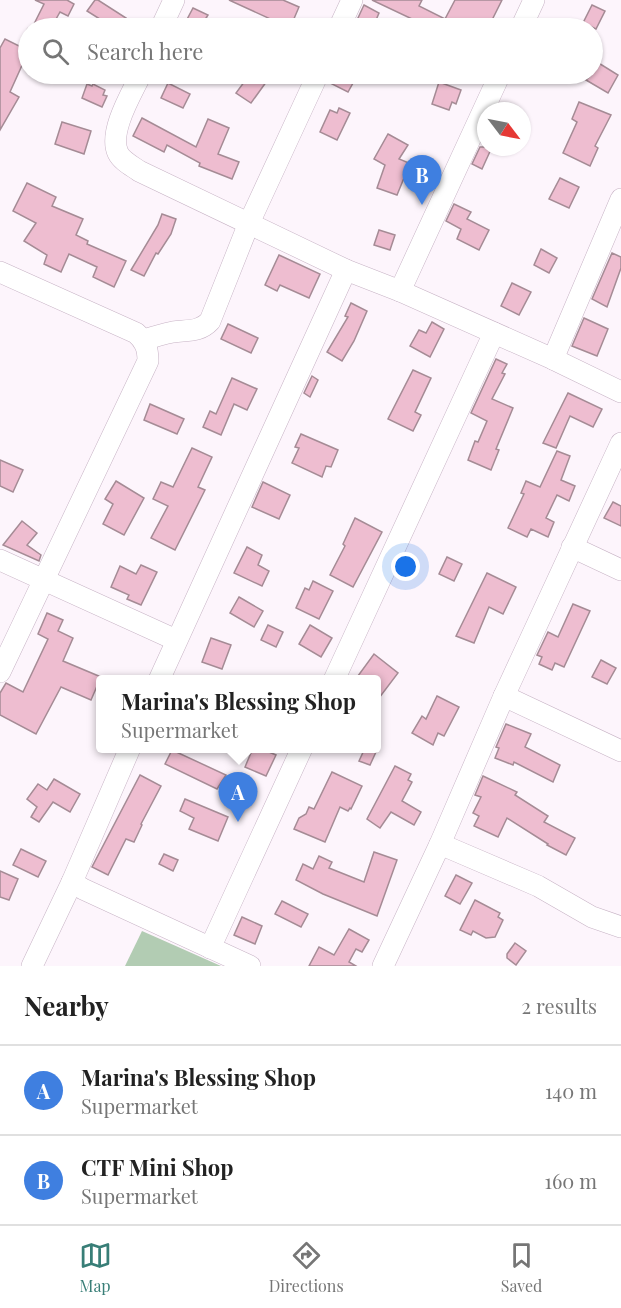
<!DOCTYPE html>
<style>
:root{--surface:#fff;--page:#f2f2f2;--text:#222;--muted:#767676;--line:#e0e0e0;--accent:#387e77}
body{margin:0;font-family:"Playfair Display",serif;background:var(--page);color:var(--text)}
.compass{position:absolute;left:477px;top:102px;width:54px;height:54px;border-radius:50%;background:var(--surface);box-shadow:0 2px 4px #0004;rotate:122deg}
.you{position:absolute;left:406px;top:567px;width:21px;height:21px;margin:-15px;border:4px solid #fff;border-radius:50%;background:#1a73e8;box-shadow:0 0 0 9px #1a73e833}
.badge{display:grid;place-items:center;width:39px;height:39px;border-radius:50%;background:var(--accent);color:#fff;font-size:20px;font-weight:700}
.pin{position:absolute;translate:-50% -50px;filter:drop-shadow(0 2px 3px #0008)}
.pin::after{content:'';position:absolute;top:32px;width:21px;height:18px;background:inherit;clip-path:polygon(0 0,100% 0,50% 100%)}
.popup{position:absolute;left:96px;top:675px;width:285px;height:78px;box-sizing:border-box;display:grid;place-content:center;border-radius:6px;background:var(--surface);filter:drop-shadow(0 2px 4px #0005);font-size:20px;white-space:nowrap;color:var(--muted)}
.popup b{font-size:22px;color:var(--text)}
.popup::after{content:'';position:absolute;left:50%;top:100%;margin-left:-12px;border:12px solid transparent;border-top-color:var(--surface)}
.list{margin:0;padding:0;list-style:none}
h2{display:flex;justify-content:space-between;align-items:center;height:78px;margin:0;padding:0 24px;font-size:26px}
h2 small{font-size:20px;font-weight:400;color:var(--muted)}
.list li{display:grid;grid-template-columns:39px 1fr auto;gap:18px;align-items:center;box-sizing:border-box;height:90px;padding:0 24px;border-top:2px solid var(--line)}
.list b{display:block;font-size:22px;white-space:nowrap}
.list p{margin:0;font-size:20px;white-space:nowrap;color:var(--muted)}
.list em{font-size:20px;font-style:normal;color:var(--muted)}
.icon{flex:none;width:33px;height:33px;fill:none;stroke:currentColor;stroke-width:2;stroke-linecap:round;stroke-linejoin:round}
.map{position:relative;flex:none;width:621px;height:966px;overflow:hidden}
.search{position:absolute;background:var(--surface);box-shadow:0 2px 4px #0004;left:18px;right:18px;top:18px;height:66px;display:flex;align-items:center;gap:15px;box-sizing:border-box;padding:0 21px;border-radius:33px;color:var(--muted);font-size:22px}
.sheet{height:258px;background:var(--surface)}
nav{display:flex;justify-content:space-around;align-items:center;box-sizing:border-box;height:84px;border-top:2px solid var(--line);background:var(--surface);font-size:16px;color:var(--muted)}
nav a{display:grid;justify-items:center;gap:3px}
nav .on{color:var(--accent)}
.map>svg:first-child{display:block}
</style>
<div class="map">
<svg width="621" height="966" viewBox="0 0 621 966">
<rect width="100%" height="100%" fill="#fdf5fc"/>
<polygon fill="#b2ccb3" points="142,931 221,966 125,966"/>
<g fill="#eebdd0" stroke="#a58b95" stroke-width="1.5">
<polygon points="35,0 67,0 74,4 68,16 60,12 51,28 32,28 44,4"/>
<polygon points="95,0 98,0 126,18 119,28 114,28 87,11"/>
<polygon points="229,0 283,0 299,7 290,28"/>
<polygon points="372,0 422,0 419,6 445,19 455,0 502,0 488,28 431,28"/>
<polygon points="364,5 379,13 373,27 357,20"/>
<polygon points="592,5 605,11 596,29 583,23"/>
<polygon points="193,8 208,15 206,18 226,28 192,28 184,25"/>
<polygon points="28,28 28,52 10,92 19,97 0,130 0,48 5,39 19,46"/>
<polygon points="597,62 618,75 608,93 586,80 592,74"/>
<polygon points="250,74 272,74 251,103 236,93"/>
<polygon points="331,74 358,74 348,92 328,82"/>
<polygon points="439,82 461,90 456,104 452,102 449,110 432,104"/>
<polygon points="168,83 190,94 183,108 161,98"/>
<polygon points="87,84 92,86 93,84 105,90 103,95 107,96 102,107 82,98"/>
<polygon points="579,102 611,115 595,146 598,148 590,166 563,153 577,122 572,119"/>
<polygon points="339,108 350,113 337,140 320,132 330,110 337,113"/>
<polygon points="142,118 196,147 208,119 229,128 218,154 239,162 232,179 199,166 200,163 167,145 164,152 133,136"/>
<polygon points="62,122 91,131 84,154 55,144"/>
<polygon points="388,134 408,145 399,159 416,166 411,181 404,178 397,195 377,188 385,165 374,159"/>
<polygon points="480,147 492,147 482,169 472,164"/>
<polygon points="560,178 579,187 569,208 549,199"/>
<polygon points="27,183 56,197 52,206 83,219 76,235 88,241 87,244 126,261 114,287 93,277 97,267 69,254 61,272 44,264 47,255 24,241 36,223 13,211"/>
<polygon points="454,204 471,212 467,219 489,230 479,250 457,239 461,229 446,221"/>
<polygon points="162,214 176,219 171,234 158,254 156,253 144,276 131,270 158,225"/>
<polygon points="379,230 395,235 390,250 374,245"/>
<polygon points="541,249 557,258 549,273 534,265"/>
<polygon points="612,253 621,257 621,268 607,307 592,299"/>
<polygon points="279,255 320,274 309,298 280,285 277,291 265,285"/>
<polygon points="512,283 531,292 519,315 501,306"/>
<polygon points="351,303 367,311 354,341 342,361 327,352 348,317 345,316"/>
<polygon points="584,318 608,329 597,356 572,346"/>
<polygon points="432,322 444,329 430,357 410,346 419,330 426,333"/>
<polygon points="228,324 258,338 251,353 221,339"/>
<polygon points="496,359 507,364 502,373 505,374 492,399 513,408 496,449 499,450 491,470 468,460 475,441 478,442 487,421 471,413"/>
<polygon points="413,370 431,378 415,412 421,415 413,431 388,419"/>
<polygon points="312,376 318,380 310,397 304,393"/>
<polygon points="232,378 257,389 247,410 234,404 221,435 203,427 210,411 216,414"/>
<polygon points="568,393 602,409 593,427 570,416 556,448 543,443"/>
<polygon points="150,404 184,419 177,434 144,420"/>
<polygon points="301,434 338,450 331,467 326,466 322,477 292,463 299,448 295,447"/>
<polygon points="192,448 212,457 198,487 205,490 175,550 151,538 168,506 153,499 161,482 173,487"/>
<polygon points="557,451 570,456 561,480 575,486 569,501 557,495 546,518 554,522 548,537 531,529 527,537 508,528 524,494 521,493 526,481 540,487"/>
<polygon points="0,460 23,470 13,492 0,486"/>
<polygon points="116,481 144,498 124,535 103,524 113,504 105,499"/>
<polygon points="263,482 290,495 279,519 252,507"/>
<polygon points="613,502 621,506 621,526 604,518"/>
<polygon points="355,518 382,532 353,587 330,575 345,546 343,544"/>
<polygon points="22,521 37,533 27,545 41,555 39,561 3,545"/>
<polygon points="247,547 262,555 258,565 269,571 262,586 234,573"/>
<polygon points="447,557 462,564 454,581 439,574"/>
<polygon points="141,565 157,572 141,605 127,599 129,595 111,587 120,566 136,574"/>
<polygon points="487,573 516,587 503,614 489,607 474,643 456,636"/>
<polygon points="313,581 333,591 319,619 296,608 305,588 309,590"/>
<polygon points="239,597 263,611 254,627 230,613"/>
<polygon points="573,604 590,611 564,667 555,663 552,670 539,664 542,657 537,655 548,632 558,637"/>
<polygon points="47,613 63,620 58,631 73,638 63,661 101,677 91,700 61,687 36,734 0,715 0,693 6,683 23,692 48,639 38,634"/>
<polygon points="268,625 283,632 276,647 261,640"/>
<polygon points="310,625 332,638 321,657 299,644"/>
<polygon points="211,638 231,645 222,669 202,662"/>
<polygon points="374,654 398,673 376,702 376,680 355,680"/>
<polygon points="601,660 616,668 607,684 592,677"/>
<polygon points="437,696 459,707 444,736 438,733 433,745 412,733 422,716 426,719"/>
<polygon points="506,724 531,734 525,747 560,765 553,782 514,762 513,765 495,758 499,748 496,747"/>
<polygon points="253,748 270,748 269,752 276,755 266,776 245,767"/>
<polygon points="365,748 376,752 370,765 359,761"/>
<polygon points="172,750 226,775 217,789 165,764"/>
<polygon points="395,766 411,774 408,780 412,782 402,801 421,812 414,825 391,812 380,828 367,819"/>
<polygon points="332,772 362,786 351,809 350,808 348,811 340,807 325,842 294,829 299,818 306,814 309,807 314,809"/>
<polygon points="140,775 161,786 141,824 142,825 134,842 126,839 108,875 92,867"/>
<polygon points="483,776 517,792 515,795 548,816 544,822 575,838 566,855 547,845 548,844 507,818 498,837 474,826 479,816 473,813 481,797 475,795"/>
<polygon points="54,779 80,794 70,812 53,802 39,822 31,817 37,807 27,799 38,784 47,790"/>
<polygon points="185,799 228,817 218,841 189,829 194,818 180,811"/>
<polygon points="21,849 46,861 38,877 13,865"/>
<polygon points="374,852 397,860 377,916 323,894 296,880 303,864 313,869 319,856 332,862 329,868 364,882"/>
<polygon points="164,854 178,860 173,871 159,864"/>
<polygon points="0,871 18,879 9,900 0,897"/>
<polygon points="456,875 472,883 460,904 445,896"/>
<polygon points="475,900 500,913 498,917 503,920 495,937 486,938 473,931 471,935 460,930"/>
<polygon points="282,901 308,914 301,927 275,914"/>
<polygon points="242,917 262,926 255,944 234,935"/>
<polygon points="349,929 369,940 362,952 356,949 349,962 356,966 309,966 319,947 334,955"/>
<polygon points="515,943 526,951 516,965 507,958 507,954"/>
</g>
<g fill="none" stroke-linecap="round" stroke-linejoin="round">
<g stroke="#c7b3c5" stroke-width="22">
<g id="minor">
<polyline points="161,28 174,0"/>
<polyline points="339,28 352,0"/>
<polyline points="521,28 534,0"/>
<path d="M141,74c-9,19 -33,58 -23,79 4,8 14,13 21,18l207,99 54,21 153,68 68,33"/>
<path d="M0,272l136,61c9,8 12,15 12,28l-148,311"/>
<polyline points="400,291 500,74"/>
<path d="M144,340c9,-3 19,-6 29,-8 15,-2 27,0 37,-11l39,-98 69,-149"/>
<polyline points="553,359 621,199"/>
<polyline points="572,547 621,570"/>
<polyline points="0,560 176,640"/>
<polyline points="159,680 346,270"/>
<polyline points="334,680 494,333"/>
<polyline points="504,696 621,751"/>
<polyline points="440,844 538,886 592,917 621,927"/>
<polyline points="72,882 83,889 250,966"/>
<polyline points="210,948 302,748"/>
<polyline points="32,966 72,882 130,748"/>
<polyline points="383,966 440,844 504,696 621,443"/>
</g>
</g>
<use href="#minor" stroke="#fff" stroke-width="21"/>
</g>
</svg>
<svg class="compass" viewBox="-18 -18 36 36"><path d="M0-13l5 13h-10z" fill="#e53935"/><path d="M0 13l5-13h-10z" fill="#767676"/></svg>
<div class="you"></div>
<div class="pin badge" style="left:238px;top:822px;background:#3f7fe0">A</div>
<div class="popup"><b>Marina's Blessing Shop</b>Supermarket</div>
<div class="pin badge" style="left:422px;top:205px;background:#3f7fe0">B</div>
<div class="search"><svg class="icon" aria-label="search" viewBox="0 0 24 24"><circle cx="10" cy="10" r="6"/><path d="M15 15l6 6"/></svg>Search here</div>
</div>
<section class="sheet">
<h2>Nearby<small>2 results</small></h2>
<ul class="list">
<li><span class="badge" style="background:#3f7fe0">A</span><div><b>Marina's Blessing Shop</b><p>Supermarket</p></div><em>140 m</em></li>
<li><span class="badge" style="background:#3f7fe0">B</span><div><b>CTF Mini Shop</b><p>Supermarket</p></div><em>160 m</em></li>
</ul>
</section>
<nav>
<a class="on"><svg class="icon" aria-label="map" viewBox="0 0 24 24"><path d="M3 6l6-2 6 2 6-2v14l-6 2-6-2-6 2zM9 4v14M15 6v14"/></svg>Map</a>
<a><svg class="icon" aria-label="directions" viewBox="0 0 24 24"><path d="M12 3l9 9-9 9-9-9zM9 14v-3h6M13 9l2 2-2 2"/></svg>Directions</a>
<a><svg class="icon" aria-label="saved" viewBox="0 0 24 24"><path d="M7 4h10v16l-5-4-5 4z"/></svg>Saved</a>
</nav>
